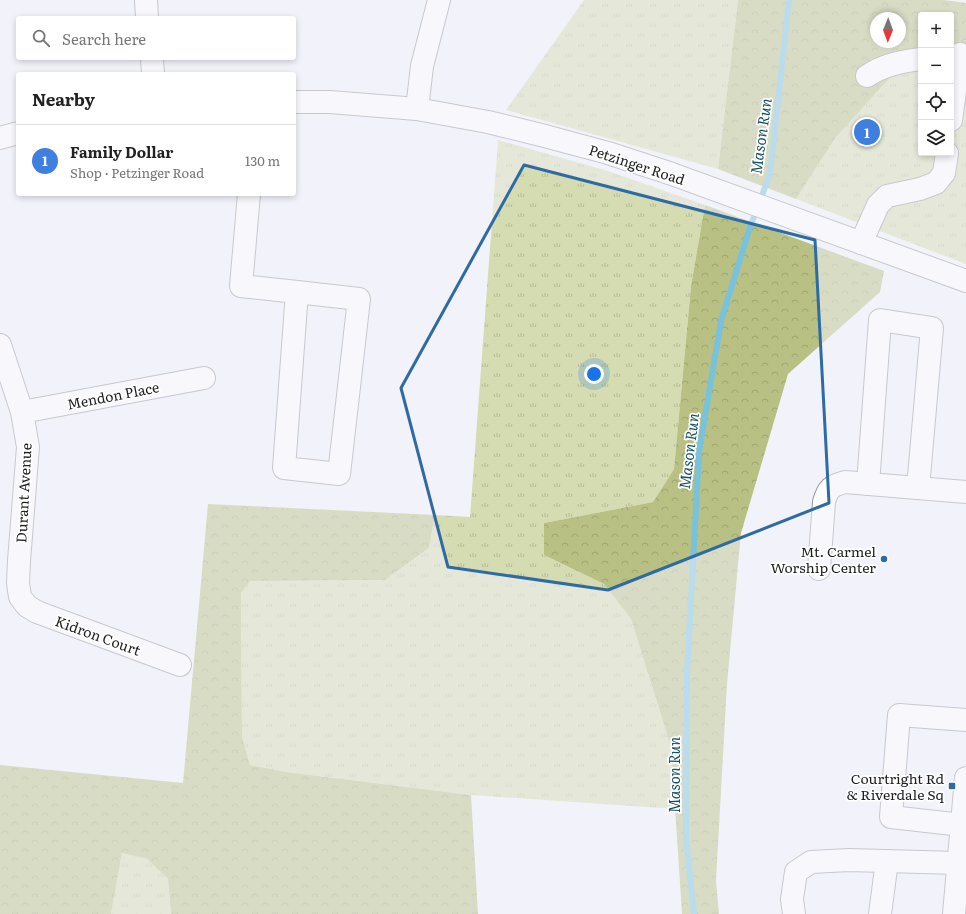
<!DOCTYPE html>
<meta charset="utf-8">
<style>
:root{--surface:#fff;--page:#f6f6f6;--text:#222;--muted:#767676;--line:#e0e0e0;--accent:#ea580c}
body{margin:0;font-family:Literata,serif;background:var(--page);color:var(--text)}
.controls{position:absolute;right:12px;top:12px;display:grid;overflow:hidden;border-radius:4px;box-shadow:0 2px 6px #0003}
.controls button{width:36px;height:36px;display:grid;place-items:center;padding:0;border:0;border-bottom:1px solid var(--line);background:var(--surface);color:var(--text);font:20px sans-serif}
.compass{position:absolute;left:870px;top:12px;width:36px;height:36px;border-radius:50%;background:var(--surface);box-shadow:0 2px 6px #0003;rotate:181deg}
.you{position:absolute;left:594px;top:374px;width:14px;height:14px;margin:-10px;border:3px solid #fff;border-radius:50%;background:#1a73e8;box-shadow:0 0 0 6px #1a73e833}
.badge{display:grid;place-items:center;width:26px;height:26px;border-radius:50%;background:var(--accent);color:#fff;font-size:13px;font-weight:700}
.pin{position:absolute;translate:-50% -50%;border:2px solid #fff;box-shadow:0 1px 4px #0006}
.list{margin:0;padding:0;list-style:none}
h2{display:flex;justify-content:space-between;align-items:center;height:52px;margin:0;padding:0 16px;font-size:17px}
h2 small{font-size:13px;font-weight:400;color:var(--muted)}
.list li{display:grid;grid-template-columns:26px 1fr auto;gap:12px;align-items:center;box-sizing:border-box;height:72px;padding:0 16px;border-top:1px solid var(--line)}
.list b{display:block;font-size:15px;white-space:nowrap}
.list p{margin:0;font-size:13px;white-space:nowrap;color:var(--muted)}
.list em{font-size:13px;font-style:normal;color:var(--muted)}
.icon{flex:none;width:22px;height:22px;fill:none;stroke:currentColor;stroke-width:2;stroke-linecap:round;stroke-linejoin:round}
.map{position:relative;flex:none;width:966px;height:914px;overflow:hidden}
.search{position:absolute;background:var(--surface);box-shadow:0 2px 6px #0003;left:16px;top:16px;width:280px;height:44px;display:flex;align-items:center;gap:10px;box-sizing:border-box;padding:0 14px;border-radius:4px;color:var(--muted);font-size:15px}
.panel{position:absolute;background:var(--surface);box-shadow:0 2px 6px #0003;left:16px;top:72px;width:280px;height:124px;border-radius:4px}
.map>svg:first-child{display:block}
</style>
<div class="map">
<svg width="966" height="914" viewBox="0 0 966 914">
<defs>
<pattern id="grass-tufts" width="24" height="20" patternUnits="userSpaceOnUse"><rect width="24" height="20" fill="#d5dcb1"/><path d="M3 7l-1-3M5 7V3M7 7l1-3M15 17l-1-3M17 17v-4M19 17l1-3" fill="none" stroke="#b6bc98"/></pattern>
<pattern id="forest-crowns" width="20" height="18" patternUnits="userSpaceOnUse"><rect width="20" height="18" fill="#b8c183"/><path d="M2 6a3 3 0 1 1 6 0M12 15a3 3 0 1 1 6 0" fill="none" stroke="#9ea571"/></pattern>
</defs>
<rect width="100%" height="100%" fill="#f2f3fa"/>
<g fill="url(#grass-tufts)">
<polygon points="584,0 738,0 718,169 506,110"/>
<polygon points="966,58 966,264 796,199 836,137 894,72 921,67 921,153 951,153 951,61"/>
<polygon points="498,140 608,171 705,205 691,286 674,469 653,502 544,523 544,555 604,584 631,619 671,747 675,809 471,795 286,772 250,765 242,737 241,592 250,581 385,580 429,548 435,515 470,517"/>
<polygon points="122,853 147,859 168,879 171,914 111,914"/>
</g>
<g fill="url(#forest-crowns)" fill-rule="evenodd">
<path d="M738,0h206l22,3v55l-15,3v-46h-30v52l-27,6 -58,64 -40,62 -78,-30zM876,18h24v24h-24z"/>
<polygon points="705,205 884,271 880,292 788,374 741,533 727,684 716,881 719,914 682,914 671,747 631,619 604,584 544,555 544,523 653,502 674,469 691,286"/>
<polygon points="208,504 435,515 429,548 385,580 250,581 241,593 242,737 250,765 286,772 471,795 478,914 171,914 168,879 147,859 122,853 111,914 0,914 0,765 183,783"/>
</g>
<g fill="none" stroke-linecap="round" stroke-linejoin="round">
<polyline stroke="#78c2dc" stroke-width="6" points="694,914 686,838 687,673 699,452 721,321 749,230 770,174 789,0"/>
<g stroke="#94949a" stroke-width="24">
<g id="minor">
<polyline points="146,0 147,18"/>
<polyline points="152,58 153,74"/>
<path d="M867,76c16,-11 35,-15 54,-17"/>
<polyline points="294,102 330,102 417,109 488,122 541,135 608,153 672,174 966,281"/>
<polyline points="417,109 422,66 439,0"/>
<polyline points="951,120 960,54"/>
<polyline points="0,138 18,133"/>
<polyline points="249,194 241,286 297,292 284,468 339,474 359,299 297,292"/>
<polyline points="861,243 878,205 887,196 920,189 936,183 944,173 947,153"/>
<polyline points="0,345 22,412 28,447 19,561 18,583 20,597 27,606 37,612 180,665"/>
<polyline points="22,412 204,378"/>
<polyline points="868,484 880,320 932,328 918,488"/>
<path d="M819,569l5,-67c4,-14 7,-16 21,-20l121,10"/>
<polyline points="962,825 891,817 899,715 966,720"/>
<polyline points="794,914 792,899 796,872 811,862 849,860 958,863"/>
<polyline points="880,914 887,861"/>
<polyline points="954,914 966,778"/>
</g>
</g>
<use href="#minor" stroke="#fff" stroke-width="22"/>
</g>
<path d="M0 0H966V914H0ZM524,165l291,75 14,263 -221,87 -160,-23 -47,-179z" fill="#f2f3fa" fill-opacity=".55" fill-rule="evenodd"/>
<path fill="none" stroke="#2e6ba2" stroke-width="3" stroke-linejoin="round" d="M524,165l291,75 14,263 -221,87 -160,-23 -47,-179z"/>
<g fill="#2e6ba2" stroke="#fff" stroke-width="1.5">
<circle cx="884" cy="559" r="4"/>
<rect x="948" y="782" width="8" height="8" rx="2"/>
</g>
<g text-anchor="middle" dominant-baseline="central" stroke-width="3.5" stroke-linejoin="round" paint-order="stroke">
<g font-size="14" fill="#1e1f21" stroke="#fff">
<text transform="translate(637 164) rotate(18)">Petzinger Road</text>
<text transform="translate(113 395) rotate(-11)">Mendon Place</text>
<text transform="translate(23 493) rotate(-87)">Durant Avenue</text>
<text transform="translate(98 635) rotate(20)">Kidron Court</text>
</g>
<g font-size="14" fill="#1e1f21" stroke="#fff" text-anchor="end">
<text x="876" y="551">Mt. Carmel<tspan x="876" dy="16">Worship Center</tspan></text>
<text x="944" y="778">Courtright Rd<tspan x="944" dy="16">&amp; Riverdale Sq</tspan></text>
</g>
<g font-size="15" font-style="italic" fill="#135164" stroke="#fff">
<text transform="translate(760 136) rotate(-82)">Mason Run</text>
<text transform="translate(688 451) rotate(-83)">Mason Run</text>
<text transform="translate(673 775) rotate(-90)">Mason Run</text>
</g>
</g>
</svg>
<div class="controls">
<button>+</button>
<button>−</button>
<button><svg class="icon" aria-label="locate" viewBox="0 0 24 24"><circle cx="12" cy="12" r="6"/><path d="M12 2v4M12 18v4M2 12h4M18 12h4"/></svg></button>
<button><svg class="icon" aria-label="layers" viewBox="0 0 24 24"><path d="M12 4l9 5-9 5-9-5zM3 14l9 5 9-5"/></svg></button>
</div>
<svg class="compass" viewBox="-18 -18 36 36"><path d="M0-13l5 13h-10z" fill="#e53935"/><path d="M0 13l5-13h-10z" fill="#767676"/></svg>
<div class="you"></div>
<div class="pin badge" style="left:867px;top:132px;background:#3f7fe0">1</div>
<div class="search"><svg class="icon" aria-label="search" viewBox="0 0 24 24"><circle cx="10" cy="10" r="6"/><path d="M15 15l6 6"/></svg>Search here</div>
<section class="panel">
<h2>Nearby<small></small></h2>
<ul class="list">
<li><span class="badge" style="background:#3f7fe0">1</span><div><b>Family Dollar</b><p>Shop · Petzinger Road</p></div><em>130 m</em></li>
</ul>
</section>
</div>
